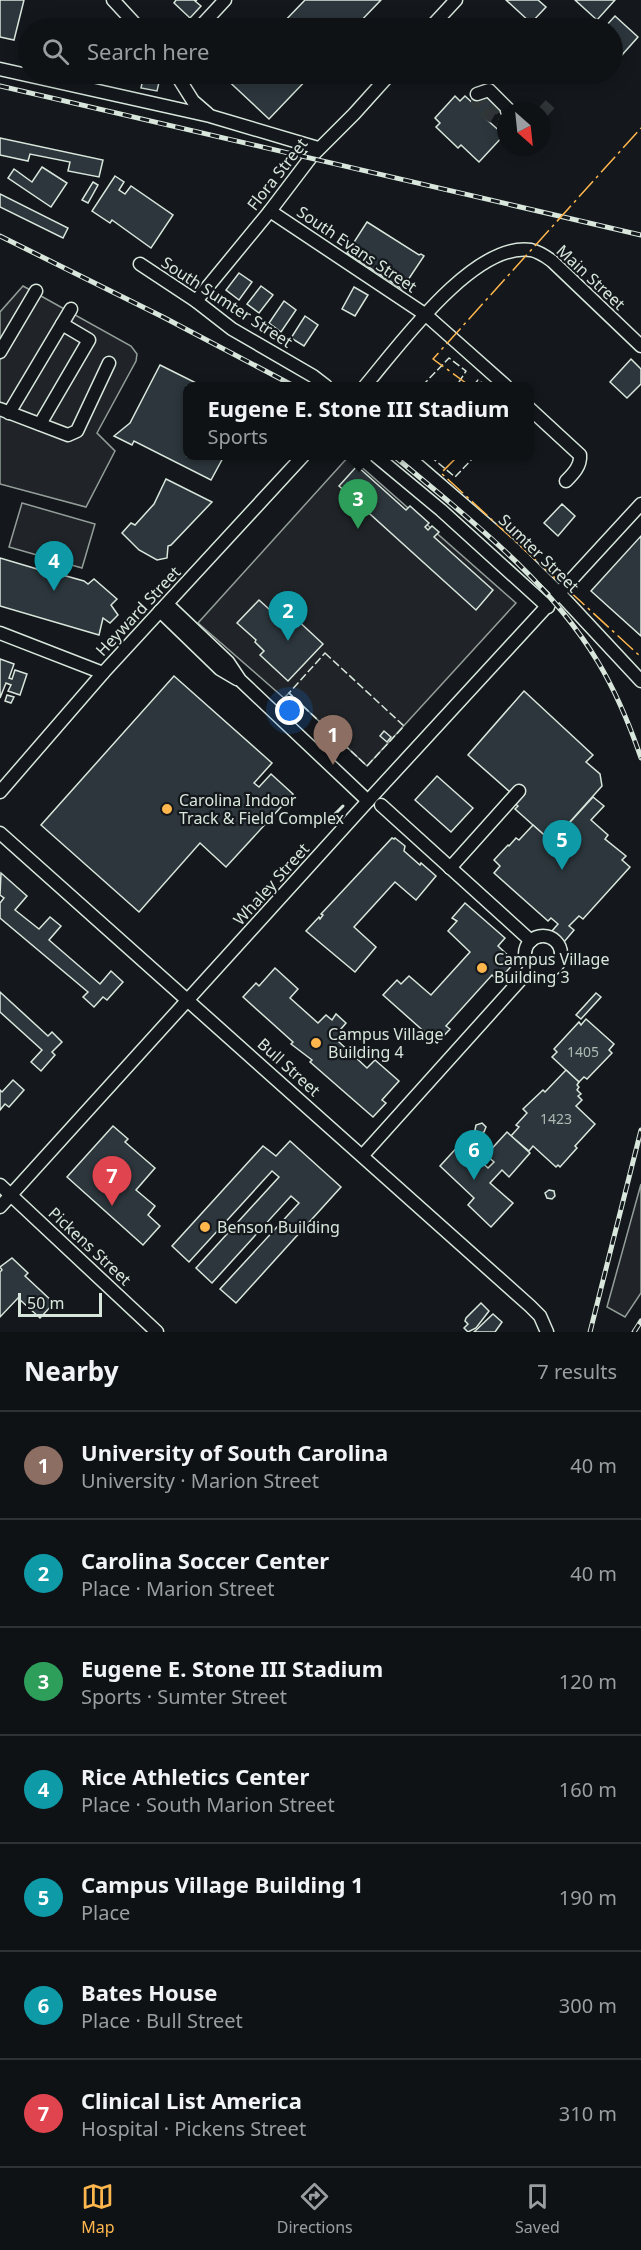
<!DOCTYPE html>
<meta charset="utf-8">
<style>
:root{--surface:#0f1215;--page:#181b1e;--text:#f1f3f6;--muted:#9b9ea0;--line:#2f3234;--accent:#ffb74d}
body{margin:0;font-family:"Noto Sans",sans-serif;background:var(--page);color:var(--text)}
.compass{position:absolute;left:497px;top:102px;width:54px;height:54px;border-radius:50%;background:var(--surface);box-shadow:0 3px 15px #0003;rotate:153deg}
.scale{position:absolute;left:18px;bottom:15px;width:84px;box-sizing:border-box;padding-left:6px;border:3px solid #d8e6dc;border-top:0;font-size:16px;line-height:21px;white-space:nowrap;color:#d8e6dc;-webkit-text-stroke:4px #14181c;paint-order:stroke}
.you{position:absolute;left:290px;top:711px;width:21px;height:21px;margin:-15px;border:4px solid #fff;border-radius:50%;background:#1a73e8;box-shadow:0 0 0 9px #1a73e833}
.badge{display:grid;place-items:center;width:39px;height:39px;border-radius:50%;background:var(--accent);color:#fff;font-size:20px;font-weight:700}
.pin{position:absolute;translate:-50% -50px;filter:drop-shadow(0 2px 3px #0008)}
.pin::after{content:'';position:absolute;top:32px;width:21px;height:18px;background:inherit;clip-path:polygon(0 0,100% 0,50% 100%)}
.popup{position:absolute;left:183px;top:382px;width:351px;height:78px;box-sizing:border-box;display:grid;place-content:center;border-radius:12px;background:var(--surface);filter:drop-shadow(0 2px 4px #0005);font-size:20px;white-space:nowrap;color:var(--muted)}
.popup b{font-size:22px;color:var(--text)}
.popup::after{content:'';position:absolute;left:50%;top:100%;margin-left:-12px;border:12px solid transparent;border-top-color:var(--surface)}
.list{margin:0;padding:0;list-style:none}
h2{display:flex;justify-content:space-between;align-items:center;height:78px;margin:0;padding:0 24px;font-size:26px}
h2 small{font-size:20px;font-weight:400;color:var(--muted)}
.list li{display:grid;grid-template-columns:39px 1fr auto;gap:18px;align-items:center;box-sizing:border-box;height:108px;padding:0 24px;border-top:2px solid var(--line)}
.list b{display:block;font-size:22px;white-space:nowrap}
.list p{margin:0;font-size:20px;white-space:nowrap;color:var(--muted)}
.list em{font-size:20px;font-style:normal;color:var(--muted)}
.icon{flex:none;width:33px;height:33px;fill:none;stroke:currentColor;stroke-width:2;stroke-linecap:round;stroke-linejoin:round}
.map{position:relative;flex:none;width:641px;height:1332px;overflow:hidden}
.search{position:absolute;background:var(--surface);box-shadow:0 3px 15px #0003;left:18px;right:18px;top:18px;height:66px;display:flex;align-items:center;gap:15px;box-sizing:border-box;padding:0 21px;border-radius:33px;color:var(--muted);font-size:22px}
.sheet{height:834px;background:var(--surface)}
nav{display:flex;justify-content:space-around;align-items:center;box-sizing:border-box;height:84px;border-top:2px solid var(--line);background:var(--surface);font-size:16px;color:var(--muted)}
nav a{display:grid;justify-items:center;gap:3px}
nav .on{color:var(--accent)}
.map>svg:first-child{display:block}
</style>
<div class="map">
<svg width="641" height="1332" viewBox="0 0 641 1332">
<rect width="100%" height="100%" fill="#14181c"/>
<g fill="#202428" stroke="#939e99" stroke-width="1.5">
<polygon points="23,286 131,346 137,354 136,361 97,433 115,451 86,507 0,484 0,312"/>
<polygon points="349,456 516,603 367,766 289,693 284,698 198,623"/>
<polygon points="22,503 95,524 82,568 9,547"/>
<polygon points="641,1184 641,1293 625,1317 607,1307"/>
</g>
<g fill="#2c363c" stroke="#d8e6dc" stroke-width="1.5">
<polygon points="0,0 24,0 14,40 0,37"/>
<polygon points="176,0 197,0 195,1 201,6 190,18 174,3"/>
<polygon points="305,0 381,0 354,28 278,28"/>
<polygon points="506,0 538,0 546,7 531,23"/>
<polygon points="575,0 615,0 597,20"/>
<polygon points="615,16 638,37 613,65 612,28 604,28"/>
<polygon points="144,74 161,74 157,91 141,88"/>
<polygon points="221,74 312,74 269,119"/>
<polygon points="488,92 499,103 485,118 504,135 479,162 461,145 458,148 436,127 440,123 435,118 455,96 460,101 465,96 476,106"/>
<polygon points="0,138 103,160 99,177 68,171 70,162 30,154 28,161 0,155"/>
<polygon points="42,167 67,183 51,207 8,178 14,169 32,182"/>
<polygon points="115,176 124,182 119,190 125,194 131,186 173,215 151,248 112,220 110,223 92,211"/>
<polygon points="93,182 98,185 88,203 82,200"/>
<polygon points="0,194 68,228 63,238 0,207"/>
<polygon points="367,222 419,255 421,254 424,256 402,289 347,253"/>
<polygon points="239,273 252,282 239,300 226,290"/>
<polygon points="261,286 273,295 259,313 247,304"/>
<polygon points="354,287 368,295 355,316 342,309"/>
<polygon points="284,301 296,310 281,332 269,323"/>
<polygon points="305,316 318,325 304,346 291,338"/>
<polygon points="631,359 641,369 641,384 627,398 610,382"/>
<polygon points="160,365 202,386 187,386 187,456 224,456 211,480 134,441 132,445 114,436 130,423"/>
<polygon points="357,466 406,510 410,506 429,523 425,527 428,530 432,526 439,532 434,537 493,590 476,610 339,486"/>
<polygon points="166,479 212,502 171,545 168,546 167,558 157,560 139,550 122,533 131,523 135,525 154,504"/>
<polygon points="562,504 575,516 558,536 544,523"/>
<polygon points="641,536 641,636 591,591"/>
<polygon points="0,558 37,569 40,572 41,569 84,581 88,584 94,579 117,599 111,605 118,615 110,623 103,618 99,635 0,606"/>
<polygon points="259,600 280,619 284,615 290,621 294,617 323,644 288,681 260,655 264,651 255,642 256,640 237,623"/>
<polygon points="0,659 14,664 9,678 12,679 15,670 27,674 20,695 8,691 11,685 6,683 0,698"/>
<polygon points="174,676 272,763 254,783 259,787 271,774 293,794 226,867 200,843 139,912 41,825"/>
<polygon points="524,691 593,755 586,762 600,774 602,786 552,842 515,809 518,806 507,797 511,793 468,755"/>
<polygon points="7,695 14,697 11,703 5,701"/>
<polygon points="384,731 391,737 387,742 380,736"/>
<polygon points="437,776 473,808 451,832 415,800"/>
<polygon points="593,797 604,806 591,820 608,835 605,839 626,856 622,860 630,867 583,919 579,916 569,926 574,930 564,942 552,931 558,924 551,918 548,921 494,873 500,866 494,860 508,845 509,846 516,838 519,840 533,825 552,842"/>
<polygon points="392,838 394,839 395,838 405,846 404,851 420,865 421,863 436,876 416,900 395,882 354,927 376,947 355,972 306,931 319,917 320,919 323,915 321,914"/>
<polygon points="1,873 27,896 15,910 39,929 50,917 61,926 49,940 100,984 111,971 123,982 107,1000 103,997 94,1007 83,997 88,992 0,918 0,903 4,898 0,895"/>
<polygon points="465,903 505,938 498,946 515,962 498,981 492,975 446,1026 450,1029 437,1043 383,995 397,980 401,984 409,976 431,995 470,952 448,931 457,921 452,918"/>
<polygon points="275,968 298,989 290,998 318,1023 326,1015 332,1020 336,1014 346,1023 341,1029 347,1034 339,1042 367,1068 375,1060 399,1081 382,1100 386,1103 373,1117 310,1062 312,1060 291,1044 293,1042 243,997 256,983 259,986"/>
<polygon points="0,992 48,1036 52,1032 62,1042 52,1052 55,1055 41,1071 31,1062 42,1050 0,1012"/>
<polygon points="596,993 601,997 581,1019 576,1015"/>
<polygon points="586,1019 614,1044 609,1050 612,1053 587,1079 584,1077 579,1082 552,1057 557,1052 554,1049 579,1022 581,1025"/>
<polygon points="566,1070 579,1082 577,1085 579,1087 577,1090 581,1094 578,1096 582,1100 576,1106 595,1124 575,1146 577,1148 560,1167 558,1165 556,1167 533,1146 529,1151 511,1136 519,1127 516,1125 527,1113 523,1109 543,1090 545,1092"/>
<polygon points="13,1080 24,1090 9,1107 5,1104 0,1110 0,1090 2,1092"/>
<polygon points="482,1123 486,1127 484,1132 479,1134 475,1130 476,1125"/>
<polygon points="113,1126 128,1139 125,1142 155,1168 136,1190 155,1206 148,1215 160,1226 143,1245 67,1177"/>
<polygon points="507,1132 530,1153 509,1177 502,1170 490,1183 513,1203 491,1227 468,1205 474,1198 440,1166 461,1143 488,1168 494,1162 486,1155"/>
<polygon points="290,1141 341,1187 236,1303 220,1289 299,1203 291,1196 212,1283 196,1268 279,1177 272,1171 189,1262 172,1246 263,1146 276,1156"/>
<polygon points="549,1190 554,1191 555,1196 552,1199 547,1198 545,1193"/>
<polygon points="12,1258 28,1273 25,1276 54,1303 40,1318 18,1298 0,1317 0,1272 2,1270 0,1267"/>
<polygon points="481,1303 489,1311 476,1328 468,1332 464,1328 468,1324 465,1321 466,1318"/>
<polygon points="493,1314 502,1322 495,1332 474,1332"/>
</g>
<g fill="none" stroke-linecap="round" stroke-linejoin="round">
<g stroke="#313739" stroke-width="12" stroke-dasharray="12 6" stroke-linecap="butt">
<path d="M477,94c13,5 26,14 28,28 -13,-3 -19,-9 -28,-18z"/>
<polyline points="481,100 477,94 478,85 487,74"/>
<polyline points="542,113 553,101"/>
</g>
<g stroke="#d8e6dc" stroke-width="15">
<g id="minor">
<polyline points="113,0 139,28"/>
<polyline points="199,28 225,0"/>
<polyline points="430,28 456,0"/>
<polyline points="0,69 210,116 318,148"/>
<polyline points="176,74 193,101 208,114"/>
<polyline points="477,94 489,90 508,109 507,111"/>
<polyline points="270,211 426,315 506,386"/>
<polyline points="140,264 196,301 232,329 313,376 326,386"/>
<polyline points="196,301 270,211 311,157 354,114 390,74"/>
<polyline points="62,324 71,309"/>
<polyline points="0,352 36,291"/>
<path d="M365,386c33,-39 109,-145 166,-136 9,2 14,6 21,11l89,85"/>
<path d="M529,408l51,47c1,11 -7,19 -14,26"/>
<polyline points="0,409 68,435 77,431 109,363"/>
<polyline points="9,413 62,324 89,340 40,424"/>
<polyline points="376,456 441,510 548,607"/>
<polyline points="407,456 509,544 560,594 641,681"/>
<polyline points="167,604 228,662 240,680 368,801"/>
<polyline points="160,611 220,669 237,679"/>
<polyline points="0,633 103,673"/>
<polyline points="0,792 103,673 303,456"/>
<polyline points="381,805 531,941"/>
<polyline points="0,833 530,1306 540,1316 547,1332"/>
<polyline points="450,868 519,791"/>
<circle cx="543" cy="954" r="18"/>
<polyline points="363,1155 531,968"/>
<polyline points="0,1185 157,1332"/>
<polyline points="0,1207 377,791 641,504"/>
</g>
</g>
<use href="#minor" stroke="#14181c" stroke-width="12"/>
<g stroke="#d8e6dc" stroke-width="5">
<g id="rail">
<polyline points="0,86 641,235"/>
<polyline points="0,236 163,317 294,386"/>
<path d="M394,456c73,61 154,123 204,206 18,30 32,64 43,96"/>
<polyline points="590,1332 641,1130"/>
<polyline points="634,1332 641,1321"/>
</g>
</g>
<use href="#rail" stroke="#14181c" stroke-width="3" stroke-dasharray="9" stroke-linecap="butt"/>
<g stroke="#d8e6dc" stroke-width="1.5" stroke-dasharray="8 3" stroke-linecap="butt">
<polyline points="422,386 449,358 466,371 459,382 465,386"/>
<polyline points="473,386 478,380 487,386"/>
<polyline points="430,456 455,477 475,456"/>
<polygon points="325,653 404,726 367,766 289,693"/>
</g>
<polyline stroke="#d8e6dc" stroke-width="3" points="338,819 334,815 343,806"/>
<g stroke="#ffb74d" stroke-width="1.5" stroke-dasharray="21 4.5 3 4.5" stroke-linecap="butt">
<polyline points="470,386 433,359 641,128"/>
<polyline points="458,456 441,473 641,657"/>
</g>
</g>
<g fill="#ffb74d" stroke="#14181c" stroke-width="2">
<circle cx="167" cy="809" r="6"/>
<circle cx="482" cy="968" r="6"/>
<circle cx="316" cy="1043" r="6"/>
<circle cx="205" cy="1227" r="6"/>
</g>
<g text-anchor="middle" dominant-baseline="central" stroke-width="4.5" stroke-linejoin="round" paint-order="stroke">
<g font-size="14" fill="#adbab4">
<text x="583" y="1051">1405</text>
<text x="556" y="1118">1423</text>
</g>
<g font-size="16" fill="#d8e6dc" stroke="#14181c">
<text transform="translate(277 174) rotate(-52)">Flora Street</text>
<text transform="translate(357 249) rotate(34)">South Evans Street</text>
<text transform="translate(591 277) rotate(43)">Main Street</text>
<text transform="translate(227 302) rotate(33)">South Sumter Street</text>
<text transform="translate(539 553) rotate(44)">Sumter Street</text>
<text transform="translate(138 611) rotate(-47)">Heyward Street</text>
<text transform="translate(271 884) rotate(-48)">Whaley Street</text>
<text transform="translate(289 1067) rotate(42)">Bull Street</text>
<text transform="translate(90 1246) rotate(43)">Pickens Street</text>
</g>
<g font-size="16" fill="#d8e6dc" stroke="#14181c" text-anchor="start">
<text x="179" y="800">Carolina Indoor<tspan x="179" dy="18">Track &amp; Field Complex</tspan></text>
<text x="494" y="959">Campus Village<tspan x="494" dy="18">Building 3</tspan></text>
<text x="328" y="1034">Campus Village<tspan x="328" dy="18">Building 4</tspan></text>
<text x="217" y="1227">Benson Building</text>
</g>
</g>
</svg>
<svg class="compass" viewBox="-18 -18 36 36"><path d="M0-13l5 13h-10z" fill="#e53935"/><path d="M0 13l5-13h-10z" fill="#9b9ea0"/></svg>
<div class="scale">50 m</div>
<div class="you"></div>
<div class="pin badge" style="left:333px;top:765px;background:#8d6e63">1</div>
<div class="pin badge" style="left:288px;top:641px;background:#0f9aa8">2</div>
<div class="pin badge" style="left:358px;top:529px;background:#2e9e5b">3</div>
<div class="popup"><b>Eugene E. Stone III Stadium</b>Sports</div>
<div class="pin badge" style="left:54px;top:591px;background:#0f9aa8">4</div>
<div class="pin badge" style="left:562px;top:870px;background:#0f9aa8">5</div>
<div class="pin badge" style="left:474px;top:1180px;background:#0f9aa8">6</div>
<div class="pin badge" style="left:112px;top:1206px;background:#e0444e">7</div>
<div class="search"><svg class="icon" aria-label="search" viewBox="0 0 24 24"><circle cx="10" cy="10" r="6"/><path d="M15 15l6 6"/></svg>Search here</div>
</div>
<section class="sheet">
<h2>Nearby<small>7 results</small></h2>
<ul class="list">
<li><span class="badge" style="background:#8d6e63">1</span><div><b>University of South Carolina</b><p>University · Marion Street</p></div><em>40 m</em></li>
<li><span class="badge" style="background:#0f9aa8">2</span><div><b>Carolina Soccer Center</b><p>Place · Marion Street</p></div><em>40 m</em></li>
<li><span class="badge" style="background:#2e9e5b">3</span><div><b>Eugene E. Stone III Stadium</b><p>Sports · Sumter Street</p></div><em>120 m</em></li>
<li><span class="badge" style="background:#0f9aa8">4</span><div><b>Rice Athletics Center</b><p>Place · South Marion Street</p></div><em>160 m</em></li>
<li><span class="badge" style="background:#0f9aa8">5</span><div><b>Campus Village Building 1</b><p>Place</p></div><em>190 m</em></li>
<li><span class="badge" style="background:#0f9aa8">6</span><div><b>Bates House</b><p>Place · Bull Street</p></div><em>300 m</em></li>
<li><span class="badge" style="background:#e0444e">7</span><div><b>Clinical List America</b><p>Hospital · Pickens Street</p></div><em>310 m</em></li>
</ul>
</section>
<nav>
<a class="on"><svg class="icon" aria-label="map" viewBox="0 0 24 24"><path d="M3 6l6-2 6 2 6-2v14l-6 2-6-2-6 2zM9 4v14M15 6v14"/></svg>Map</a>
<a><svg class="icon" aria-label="directions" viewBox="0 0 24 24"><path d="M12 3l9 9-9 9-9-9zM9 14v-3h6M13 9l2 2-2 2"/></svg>Directions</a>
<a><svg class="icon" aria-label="saved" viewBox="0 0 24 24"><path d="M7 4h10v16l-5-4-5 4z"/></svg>Saved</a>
</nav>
